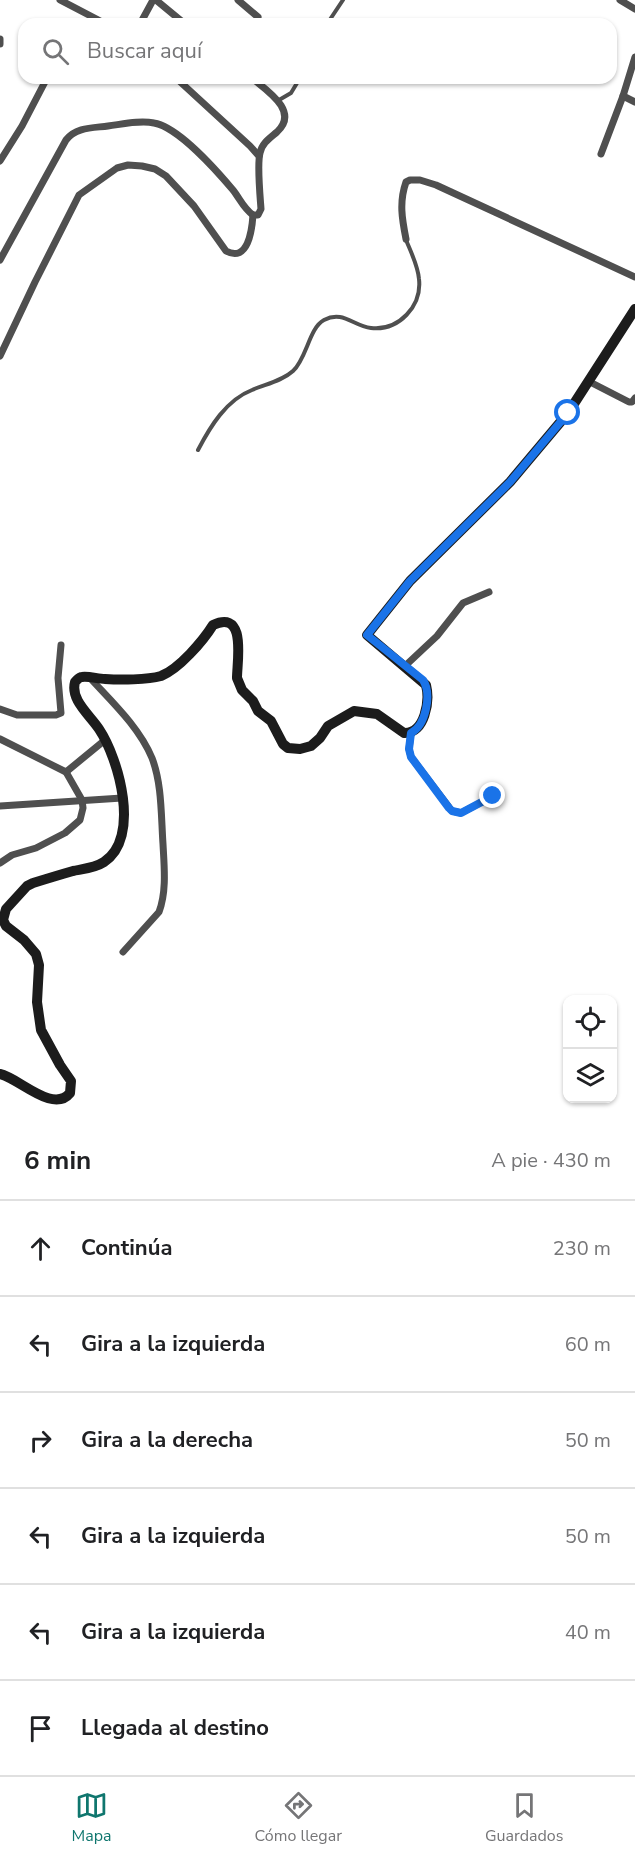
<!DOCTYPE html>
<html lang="es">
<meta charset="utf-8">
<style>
:root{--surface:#fff;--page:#f2f2f2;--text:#202124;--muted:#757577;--line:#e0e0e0;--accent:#0f766e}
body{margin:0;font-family:"Nunito Sans",sans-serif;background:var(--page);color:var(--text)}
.controls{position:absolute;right:18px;bottom:18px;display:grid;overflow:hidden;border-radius:12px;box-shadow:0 2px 4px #0004}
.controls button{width:54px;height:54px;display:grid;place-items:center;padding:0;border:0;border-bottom:2px solid var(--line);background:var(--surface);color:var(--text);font:30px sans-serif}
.stop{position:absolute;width:18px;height:18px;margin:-14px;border:4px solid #1a73e8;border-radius:50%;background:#fff}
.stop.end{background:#1a73e8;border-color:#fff;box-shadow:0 2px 6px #0008}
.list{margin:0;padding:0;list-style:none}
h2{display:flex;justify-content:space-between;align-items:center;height:78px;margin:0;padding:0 24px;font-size:26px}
h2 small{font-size:20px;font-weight:400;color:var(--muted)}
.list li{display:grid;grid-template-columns:39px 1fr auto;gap:18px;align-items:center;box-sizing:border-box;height:96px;padding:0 24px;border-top:2px solid var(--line)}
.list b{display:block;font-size:22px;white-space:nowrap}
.list em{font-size:20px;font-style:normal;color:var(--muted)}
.icon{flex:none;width:33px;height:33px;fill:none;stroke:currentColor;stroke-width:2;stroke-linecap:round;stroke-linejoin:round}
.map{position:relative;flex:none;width:635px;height:1121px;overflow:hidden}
.search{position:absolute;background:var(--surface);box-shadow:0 2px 4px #0004;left:18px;right:18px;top:18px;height:66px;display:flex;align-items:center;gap:15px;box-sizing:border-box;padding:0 21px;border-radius:18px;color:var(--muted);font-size:22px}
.sheet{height:654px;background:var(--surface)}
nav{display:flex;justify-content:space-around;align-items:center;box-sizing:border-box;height:84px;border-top:2px solid var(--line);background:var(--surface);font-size:16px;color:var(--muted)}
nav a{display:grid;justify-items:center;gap:3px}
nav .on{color:var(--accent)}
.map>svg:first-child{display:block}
</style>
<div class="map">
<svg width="635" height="1121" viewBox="0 0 635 1121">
<rect width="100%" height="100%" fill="#fff"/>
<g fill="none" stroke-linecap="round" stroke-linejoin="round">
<g stroke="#4f4f4f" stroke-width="4">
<polyline points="327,24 343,0"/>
<polyline points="279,100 291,93 300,78"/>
<path d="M198,450c12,-23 28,-50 54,-60 14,-6 30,-9 41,-19 14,-13 16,-43 31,-51 19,-10 29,6 47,8 28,3 51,-22 48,-49 -1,-13 -8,-27 -13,-39"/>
</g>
<g stroke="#4f4f4f" stroke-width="7">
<polyline points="60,0 106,24"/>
<polyline points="156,0 185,24"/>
<polyline points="238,0 258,17"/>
<polyline points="620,0 635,9"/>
<polyline points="140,24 153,0"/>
<polyline points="0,39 0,44"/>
<polyline points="176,78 250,146 259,156"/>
<polyline points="623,96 635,102"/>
<polyline points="601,154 623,96 635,57"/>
<polyline points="0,161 22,126 47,78"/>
<path d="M406,239c-4,-20 -7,-37 0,-57l4,-2h10l16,5 199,92"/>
<path d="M0,260l66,-120c10,-13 27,-12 42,-14 15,-2 32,-6 46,-3 24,4 63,48 79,67 7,9 11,19 20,25h5l3,-6c-1,-14 -4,-45 -1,-56 2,-10 10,-15 17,-21 23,-21 -11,-42 -25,-54"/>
<path d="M0,356l35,-74 44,-87 38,-27 11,-3 14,1 13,3 11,7 28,30 32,45c22,12 26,-21 27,-36"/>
<polyline points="590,382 629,402 632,402 635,398"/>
<polyline points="405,666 437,636 463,603 489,592"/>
<path d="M90,678c22,24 49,49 62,80 10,26 9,57 11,86 1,21 4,47 -4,68l-36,40"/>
<polyline points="0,709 17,715 56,715 61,713 58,678 61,645"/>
<polyline points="411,733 409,749 411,757 452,811 461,813 493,796"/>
<polyline points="0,739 66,772 82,800 83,808 80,820 65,833 36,848 12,855 0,863"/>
<polyline points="66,772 105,740"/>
<polyline points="0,806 122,798"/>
</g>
<path stroke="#1c1c1c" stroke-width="10" d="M0,1074c19,4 53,40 70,19l1,-12 -11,-16 -19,-35 -4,-28 2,-37 -3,-11 -12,-14 -18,-14 -3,-6 3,-11 21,-23 6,-3c13,-4 26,-8 40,-12 10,-2 22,-3 31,-9 37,-24 15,-103 -5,-133 -9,-14 -29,-29 -24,-47 3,-3 4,-5 7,-5 7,-1 16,2 23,2 15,1 42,1 56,-3 18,-7 42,-35 52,-51 34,-16 24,36 24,53l5,12 11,11 5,10 13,10 12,23 5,4 12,1 11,-3 9,-8 8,-12 26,-15 23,3 27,19c21,1 26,-32 22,-48l-59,-50 43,-54 100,-99 58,-69 67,-104"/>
</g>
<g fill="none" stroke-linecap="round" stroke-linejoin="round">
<path stroke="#1a73e8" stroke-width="8" d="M493,796l-32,17 -9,-2 -3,-3 -38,-51 -2,-8 2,-16c15,-8 21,-39 12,-53l-56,-45 43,-54 100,-99 58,-69"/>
</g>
</svg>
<div class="controls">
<button><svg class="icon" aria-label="locate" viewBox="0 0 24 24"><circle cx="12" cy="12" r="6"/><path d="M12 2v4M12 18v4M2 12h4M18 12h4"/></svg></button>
<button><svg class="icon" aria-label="layers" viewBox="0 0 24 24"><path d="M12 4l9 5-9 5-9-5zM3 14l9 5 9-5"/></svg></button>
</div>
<div class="stop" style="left:568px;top:413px"></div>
<div class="stop end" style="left:493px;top:796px"></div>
<div class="search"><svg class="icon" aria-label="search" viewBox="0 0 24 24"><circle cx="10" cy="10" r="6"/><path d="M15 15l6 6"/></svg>Buscar aquí</div>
</div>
<section class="sheet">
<h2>6 min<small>A pie · 430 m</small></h2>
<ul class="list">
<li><svg class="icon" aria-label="ahead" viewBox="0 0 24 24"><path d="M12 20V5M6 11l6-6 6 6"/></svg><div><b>Continúa</b></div><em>230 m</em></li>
<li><svg class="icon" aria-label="left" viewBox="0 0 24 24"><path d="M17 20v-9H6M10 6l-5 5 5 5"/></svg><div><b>Gira a la izquierda</b></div><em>60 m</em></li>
<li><svg class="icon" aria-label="right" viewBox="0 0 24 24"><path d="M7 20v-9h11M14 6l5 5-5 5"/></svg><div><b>Gira a la derecha</b></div><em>50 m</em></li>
<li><svg class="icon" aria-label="left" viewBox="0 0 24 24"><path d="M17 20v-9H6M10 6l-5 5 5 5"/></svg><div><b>Gira a la izquierda</b></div><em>50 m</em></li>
<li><svg class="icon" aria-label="left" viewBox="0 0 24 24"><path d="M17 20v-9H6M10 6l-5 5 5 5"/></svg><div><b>Gira a la izquierda</b></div><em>40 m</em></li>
<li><svg class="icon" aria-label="arrive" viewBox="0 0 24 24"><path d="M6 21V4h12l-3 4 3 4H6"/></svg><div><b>Llegada al destino</b></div></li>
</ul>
</section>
<nav>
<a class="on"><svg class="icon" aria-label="map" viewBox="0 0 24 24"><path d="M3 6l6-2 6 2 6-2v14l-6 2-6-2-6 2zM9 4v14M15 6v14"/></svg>Mapa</a>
<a><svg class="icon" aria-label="directions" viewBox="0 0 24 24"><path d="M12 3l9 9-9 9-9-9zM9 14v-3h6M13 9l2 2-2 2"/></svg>Cómo llegar</a>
<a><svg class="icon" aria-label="saved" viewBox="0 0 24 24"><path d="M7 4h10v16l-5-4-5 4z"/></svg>Guardados</a>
</nav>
